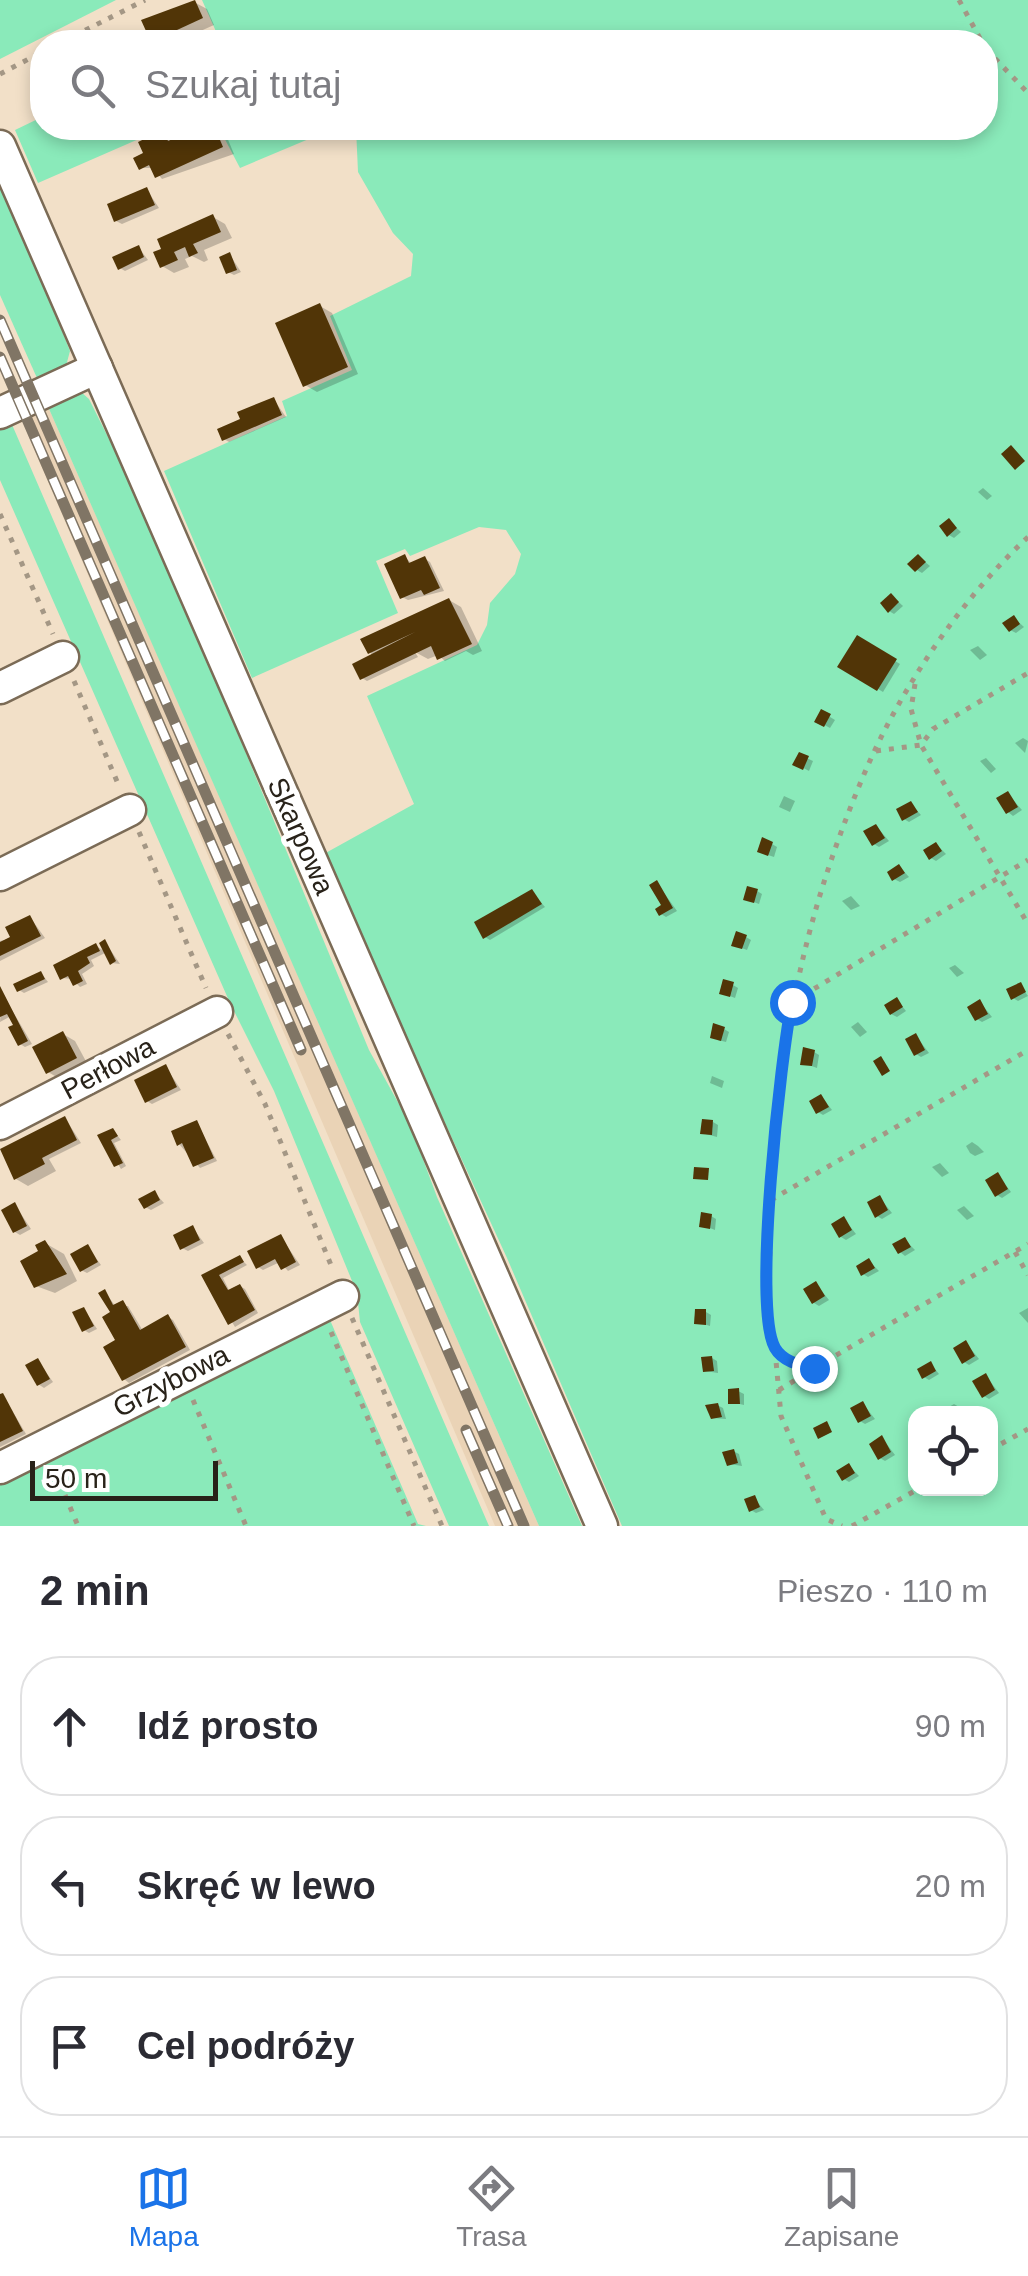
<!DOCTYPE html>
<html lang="pl">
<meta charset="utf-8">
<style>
:root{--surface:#fff;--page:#f2f2f3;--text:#2b2b33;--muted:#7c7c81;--line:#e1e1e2;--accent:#1a73e8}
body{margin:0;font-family:Arial,sans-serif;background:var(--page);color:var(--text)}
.controls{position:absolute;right:30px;bottom:30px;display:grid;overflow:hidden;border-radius:20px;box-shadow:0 5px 15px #0003}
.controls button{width:90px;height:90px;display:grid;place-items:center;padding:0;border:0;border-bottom:2px solid var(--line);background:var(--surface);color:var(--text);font:50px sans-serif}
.scale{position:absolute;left:30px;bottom:25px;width:188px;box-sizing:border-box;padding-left:10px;border:5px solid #282219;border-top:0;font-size:28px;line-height:35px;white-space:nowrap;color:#282219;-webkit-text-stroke:8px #fff;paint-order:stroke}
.stop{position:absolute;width:30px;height:30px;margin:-22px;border:8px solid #1a73e8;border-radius:50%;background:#fff}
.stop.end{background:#1a73e8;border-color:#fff;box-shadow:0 2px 10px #0008}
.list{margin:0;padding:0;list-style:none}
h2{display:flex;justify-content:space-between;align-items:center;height:130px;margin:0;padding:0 40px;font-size:42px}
h2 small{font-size:32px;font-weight:400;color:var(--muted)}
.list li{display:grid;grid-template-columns:65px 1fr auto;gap:30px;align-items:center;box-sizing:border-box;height:140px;margin:0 20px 20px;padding:0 20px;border:2px solid var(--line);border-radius:40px}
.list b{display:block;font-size:38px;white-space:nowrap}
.list em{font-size:32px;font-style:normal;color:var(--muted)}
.icon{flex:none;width:55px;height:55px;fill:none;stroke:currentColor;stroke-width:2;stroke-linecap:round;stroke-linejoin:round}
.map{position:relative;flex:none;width:1028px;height:1526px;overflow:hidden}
.search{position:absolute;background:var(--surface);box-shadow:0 5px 15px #0003;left:30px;right:30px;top:30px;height:110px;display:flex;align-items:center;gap:25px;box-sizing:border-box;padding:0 35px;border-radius:40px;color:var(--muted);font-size:38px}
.sheet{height:610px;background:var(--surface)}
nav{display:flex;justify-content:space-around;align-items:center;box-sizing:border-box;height:140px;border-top:2px solid var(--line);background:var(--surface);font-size:28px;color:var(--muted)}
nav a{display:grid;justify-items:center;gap:5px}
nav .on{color:var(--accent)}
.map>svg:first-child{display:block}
</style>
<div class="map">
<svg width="1028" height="1526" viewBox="0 0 1028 1526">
<rect width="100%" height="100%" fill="#f2e0c8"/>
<polygon fill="#ead3b6" points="46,402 150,638 539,1526 495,1526 20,416"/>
<g fill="#8aeaba" fill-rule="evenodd">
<polygon points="0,0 116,0 0,59"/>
<path d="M202,0h826v1526h-406l-115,-268 -185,-403 92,-51 -47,-108 110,-51 10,-20 3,-22 25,-29 6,-20 -15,-24 -27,-3 -69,29 -5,-7 -29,12 22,52 -146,65 -88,-207 123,-55 -5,-15 70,-31 -22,-54 81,-40 2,-22 -20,-21 -35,-61 -2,-44h630v-86h-780l12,-6zM916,1414h74v74h-74z"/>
<polygon points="42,117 42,128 164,128 38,183 15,130"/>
<polygon points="219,128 335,128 240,168"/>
<polygon points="0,176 70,351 66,366 37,378 0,295"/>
<polygon points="81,392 89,399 148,517 369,1050 410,1124 437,1197 582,1526 539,1526 46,402"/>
<polygon points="10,420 489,1526 449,1526 360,1322 357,1293 274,1091 230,1003 0,480 0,425"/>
<polygon points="327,1313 418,1524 426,1526 0,1526 0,1483"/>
</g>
<g fill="#0003">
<polygon points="194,2 207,9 214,25 178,41 171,37 157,42 148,38 150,42 126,42 143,35 153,40 144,21"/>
<polygon points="202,128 224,130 234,154 162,179 153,168 141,168 163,133 171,143"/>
<polygon points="147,190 159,208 122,224 116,221"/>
<polygon points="213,217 225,224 232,238 204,250 208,260 204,262 192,256 185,259 189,267 174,273 162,266 156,254"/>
<polygon points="139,248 148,260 125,271 120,268"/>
<polygon points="230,255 241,272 234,275 228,272"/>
<polygon points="320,306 332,313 358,374 317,392 305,385"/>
<polygon points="274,400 286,417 229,442 224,439"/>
<polygon points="983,488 992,496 987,500 978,492"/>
<polygon points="949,521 961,532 954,538 949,535"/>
<polygon points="405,557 412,564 425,559 430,562 444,591 408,600 402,597"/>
<polygon points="919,557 930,566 922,573 917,570"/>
<polygon points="892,596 903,606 894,614 889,611"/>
<polygon points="449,600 461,607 482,651 473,655 466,651 445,661 438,655 428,659 415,652 418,657 367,681 362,678 373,657 364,640"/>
<polygon points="1014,618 1024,627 1016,633 1010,630"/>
<polygon points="858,638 900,664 883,692 841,666"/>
<polygon points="978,646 987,655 980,660 970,650"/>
<polygon points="822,712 835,720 830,728 817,721"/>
<polygon points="1023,738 1028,741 1025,753 1015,743"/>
<polygon points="800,755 813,761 809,771 796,764"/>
<polygon points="986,758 996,769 991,773 980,761"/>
<polygon points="1008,794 1022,810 1013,816 1008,812"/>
<polygon points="784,796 795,801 790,812 779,807"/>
<polygon points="911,804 921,815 909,822 904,819"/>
<polygon points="876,826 889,841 879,847 874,844"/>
<polygon points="772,844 777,847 774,857 765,854"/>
<polygon points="936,844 946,854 936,861 931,858"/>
<polygon points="900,867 909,877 900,882 894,879"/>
<polygon points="657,883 677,911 666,917 661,914 664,906"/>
<polygon points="757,891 762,894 759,904 751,901"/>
<polygon points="532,892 545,907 490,940 485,937"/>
<polygon points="851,896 860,906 851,910 842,901"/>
<polygon points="30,917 45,938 0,961 0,941 13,938"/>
<polygon points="746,937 751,940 747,950 739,947"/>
<polygon points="105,942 120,964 112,963 107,952 91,960 94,966 82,974 87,984 80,987 72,979 62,978 96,946 106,952"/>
<polygon points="955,965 964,973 957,977 949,968"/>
<polygon points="41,973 48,982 24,993 19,990"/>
<polygon points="733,985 738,988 735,998 722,993"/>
<polygon points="1020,985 1028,996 1018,1001 1013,998"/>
<polygon points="2,993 32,1044 25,1047 20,1044 11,1016 0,1022"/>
<polygon points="897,1000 906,1011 897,1017 891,1014"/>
<polygon points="980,1002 992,1017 982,1022 977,1019"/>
<polygon points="858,1022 867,1032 860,1037 851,1027"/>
<polygon points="724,1029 729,1032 726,1042 718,1040"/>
<polygon points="63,1034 75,1041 88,1065 60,1079 48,1072"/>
<polygon points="916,1036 929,1053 921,1057 916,1054"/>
<polygon points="814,1052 819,1055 817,1068 803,1063"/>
<polygon points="166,1067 181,1090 152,1104 147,1101"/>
<polygon points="712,1076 724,1081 722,1088 710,1083"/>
<polygon points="822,1097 832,1110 823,1115 818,1112"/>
<polygon points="65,1118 81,1143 49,1159 56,1171 28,1186 16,1179"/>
<polygon points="713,1122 718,1125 717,1137 702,1133"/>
<polygon points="197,1123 217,1161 200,1168 179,1144"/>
<polygon points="113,1130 121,1140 114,1143 126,1166 121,1169 101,1136"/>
<polygon points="972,1142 978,1146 984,1152 975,1156 970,1153 966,1146"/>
<polygon points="940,1163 949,1173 942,1177 932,1167"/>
<polygon points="998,1175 1011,1192 1002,1198 997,1195"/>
<polygon points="155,1193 164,1203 151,1210 145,1207"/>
<polygon points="880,1198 892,1213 882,1219 877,1216"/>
<polygon points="15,1205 31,1229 20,1235 15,1232"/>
<polygon points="964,1206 974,1216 967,1220 957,1210"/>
<polygon points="711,1216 716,1219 715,1230 702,1225"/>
<polygon points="844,1219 856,1234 846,1240 841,1237"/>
<polygon points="193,1228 204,1243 188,1251 182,1248"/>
<polygon points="281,1237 300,1265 288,1271 280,1262 263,1270 258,1267"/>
<polygon points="905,1240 915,1250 905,1256 900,1252"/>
<polygon points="45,1243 64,1254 77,1281 55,1293 36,1286"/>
<polygon points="88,1247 101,1265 87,1273 81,1270"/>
<polygon points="240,1258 247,1265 223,1278 230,1292 240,1286 245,1289 258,1313 235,1327 204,1276"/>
<polygon points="869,1261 879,1271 868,1277 863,1274"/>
<polygon points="816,1284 829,1300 819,1306 814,1303"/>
<polygon points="105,1292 116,1307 128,1306 143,1331 168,1317 173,1320 190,1350 129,1383 124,1379 114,1313"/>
<polygon points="1028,1308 1028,1323 1019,1313"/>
<polygon points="84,1309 97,1329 89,1333 84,1330"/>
<polygon points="706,1312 711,1315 710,1326 697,1322"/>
<polygon points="966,1343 979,1359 969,1365 964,1362"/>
<polygon points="712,1358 717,1361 718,1373 705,1371"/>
<polygon points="38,1361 53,1382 44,1388 38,1384"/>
<polygon points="931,1364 939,1374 929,1380 924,1377"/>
<polygon points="986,1376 999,1393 989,1399 984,1396"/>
<polygon points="738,1391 744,1394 744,1405 731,1402"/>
<polygon points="3,1395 26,1434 0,1447 0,1397"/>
<polygon points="863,1404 875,1419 865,1424 860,1421"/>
<polygon points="954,1404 959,1407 963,1414 946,1414 944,1410"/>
<polygon points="717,1405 723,1408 726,1419 713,1418"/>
<polygon points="882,1438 895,1455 885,1461 880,1458"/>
<polygon points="733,1451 739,1454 742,1466 729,1464"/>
<polygon points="849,1466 859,1476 849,1482 844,1479"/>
<polygon points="754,1498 764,1510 756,1513 751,1510"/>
</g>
<g fill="#513507">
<polygon points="195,0 203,18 151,42 141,20"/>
<polygon points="197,128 215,128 223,147 155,178 149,165 139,170 133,158 143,153 138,142 163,130 168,141"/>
<polygon points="147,187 155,205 114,222 107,204"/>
<polygon points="213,214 221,232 193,244 198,253 189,257 185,247 174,252 178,260 160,268 153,252 161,249 157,239"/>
<polygon points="139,245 144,257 118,270 112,257"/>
<polygon points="230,252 237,270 226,274 219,257"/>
<polygon points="320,303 348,367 303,387 275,323"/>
<polygon points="274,397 282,415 222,441 217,429 240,419 237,412"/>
<polygon points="1011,445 1025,461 1015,470 1001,454"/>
<polygon points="949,518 957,528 947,537 939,526"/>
<polygon points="405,554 409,563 425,556 440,588 424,595 421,590 400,599 384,564"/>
<polygon points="918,554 926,562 915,572 907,564"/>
<polygon points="891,593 899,602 888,613 880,603"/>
<polygon points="449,598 472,644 437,660 431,646 360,680 352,664 415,632 368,654 360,639"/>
<polygon points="1014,615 1020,624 1009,632 1002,623"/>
<polygon points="857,635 897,659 877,691 837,667"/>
<polygon points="821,709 831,714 824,727 814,722"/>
<polygon points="799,752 809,756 803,770 792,765"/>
<polygon points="1008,791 1018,807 1006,814 996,798"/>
<polygon points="911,801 918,812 902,821 896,809"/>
<polygon points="876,824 885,838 872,846 863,831"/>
<polygon points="762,837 773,842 768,856 757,852"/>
<polygon points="936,842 942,851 929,860 923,850"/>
<polygon points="899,864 905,873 892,881 887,872"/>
<polygon points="657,880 673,908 659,916 655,909 661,905 649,885"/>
<polygon points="747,886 758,889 754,903 743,900"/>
<polygon points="532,889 542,904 483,939 474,922"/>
<polygon points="30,915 41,936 0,956 0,942 10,937 5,927"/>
<polygon points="736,931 747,935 742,949 731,946"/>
<polygon points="105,939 116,961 110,965 99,943"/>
<polygon points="96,943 100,951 87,957 90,963 78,971 83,981 73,986 68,976 60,980 53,965"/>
<polygon points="41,971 45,979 17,992 13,984"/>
<polygon points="723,979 734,982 730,997 719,994"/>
<polygon points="1021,982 1026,992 1011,1000 1006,989"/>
<polygon points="0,986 28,1041 18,1046 8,1027 13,1025 7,1014 0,1017"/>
<polygon points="897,997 903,1007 890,1015 884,1005"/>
<polygon points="980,999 988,1014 975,1021 967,1007"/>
<polygon points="713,1023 725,1027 721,1041 710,1038"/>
<polygon points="63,1031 77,1058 46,1074 32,1047"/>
<polygon points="916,1033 925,1050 914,1056 905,1039"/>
<polygon points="803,1047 815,1050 812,1066 800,1065"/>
<polygon points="881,1056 890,1071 882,1076 873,1061"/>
<polygon points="166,1064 177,1087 145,1103 134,1080"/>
<polygon points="821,1094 829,1107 816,1114 809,1101"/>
<polygon points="65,1116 77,1140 42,1158 45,1164 14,1180 0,1149"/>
<polygon points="702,1119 713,1120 712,1135 700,1134"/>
<polygon points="197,1120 214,1158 193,1167 182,1143 177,1146 171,1131"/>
<polygon points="113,1128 118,1136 111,1140 123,1163 114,1167 97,1135"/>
<polygon points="694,1167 709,1168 708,1180 693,1179"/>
<polygon points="998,1172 1008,1189 995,1197 985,1180"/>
<polygon points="155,1190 160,1200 144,1209 138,1199"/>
<polygon points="880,1195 888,1210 875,1218 867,1202"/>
<polygon points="15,1202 27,1226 13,1233 1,1210"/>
<polygon points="701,1212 712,1214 710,1229 699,1227"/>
<polygon points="844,1216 852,1230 839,1238 831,1224"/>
<polygon points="193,1225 200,1240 180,1250 173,1235"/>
<polygon points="281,1234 296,1262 281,1270 275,1259 256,1269 247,1251"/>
<polygon points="905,1237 911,1247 898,1254 892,1244"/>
<polygon points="45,1240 67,1274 34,1288 20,1261 38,1251 35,1245"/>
<polygon points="88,1244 98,1262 80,1272 70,1254"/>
<polygon points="240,1255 244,1262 219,1275 228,1290 240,1284 255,1310 228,1325 201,1275"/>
<polygon points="869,1258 875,1268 861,1276 856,1266"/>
<polygon points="816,1281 825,1296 812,1304 803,1289"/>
<polygon points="105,1289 113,1305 123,1300 140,1330 168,1314 186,1347 122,1381 103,1347 115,1340 102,1317 110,1312 98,1293"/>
<polygon points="84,1307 94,1326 82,1332 72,1312"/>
<polygon points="695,1309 706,1309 706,1325 694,1324"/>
<polygon points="966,1340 975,1356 962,1364 953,1348"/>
<polygon points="712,1356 714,1371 703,1372 701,1357"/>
<polygon points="38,1358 50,1379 37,1386 25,1365"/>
<polygon points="931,1361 936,1371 922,1379 917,1369"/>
<polygon points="986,1373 995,1390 982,1398 972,1381"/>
<polygon points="739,1388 740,1404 728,1404 728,1389"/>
<polygon points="3,1393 23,1431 0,1442 0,1394"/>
<polygon points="863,1401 871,1416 858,1423 850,1408"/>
<polygon points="718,1403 722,1417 711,1419 705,1405"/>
<polygon points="827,1421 832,1432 818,1439 813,1428"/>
<polygon points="882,1435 891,1452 878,1460 869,1444"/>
<polygon points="734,1449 738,1463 727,1466 722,1452"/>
<polygon points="849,1463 855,1473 842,1481 836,1471"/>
<polygon points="755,1495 760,1507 749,1512 744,1499"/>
</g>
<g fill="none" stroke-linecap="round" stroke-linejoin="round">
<g stroke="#7b6b56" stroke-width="35">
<g id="minor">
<polyline points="0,146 602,1526"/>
<polyline points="0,413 97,368"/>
<polyline points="0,688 63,657"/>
<polyline points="0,875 130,810"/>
<polyline points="0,1124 217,1012"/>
<polyline points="0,1468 343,1296"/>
</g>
</g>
<g stroke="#a49785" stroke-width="5" stroke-dasharray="5 8" stroke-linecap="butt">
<polyline points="959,0 982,42"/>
<polyline points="62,42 145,0"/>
<polyline points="986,49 1028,93"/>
<polyline points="0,74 42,52"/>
<polyline points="0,514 53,634"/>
<path d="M1028,537c-67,62 -127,151 -163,235 -70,164 -91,302 -95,479 -1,27 -10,73 5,97 8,14 25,17 39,20l214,-124"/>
<polyline points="74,681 119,786"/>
<polyline points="915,684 911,709 921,745 1028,924"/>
<polyline points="876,751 921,745 933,729 1028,673"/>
<polyline points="139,832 206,988"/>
<polyline points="792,1002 1028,860"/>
<polyline points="228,1034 265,1104 333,1270"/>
<polyline points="771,1200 1028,1050"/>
<polyline points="1015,1252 1028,1275"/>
<polyline points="352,1318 442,1526"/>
<polyline points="331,1332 414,1526"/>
<polyline points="775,1350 781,1416 826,1519 842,1526"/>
<polyline points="779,1390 812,1370"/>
<polyline points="193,1400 246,1526"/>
<polyline points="990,1450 1028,1429"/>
<polyline points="55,1471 78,1526"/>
<polyline points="852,1526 920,1488"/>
</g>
<use href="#minor" stroke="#fff" stroke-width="30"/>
<g stroke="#807565" stroke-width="11">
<g id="rail">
<polyline points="0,320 524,1526"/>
<polyline points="0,357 301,1050"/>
<polyline points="466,1430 508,1526"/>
</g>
</g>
<use href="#rail" stroke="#fff" stroke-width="8" stroke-dasharray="22" stroke-linecap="butt"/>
</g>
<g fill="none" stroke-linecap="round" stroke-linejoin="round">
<path stroke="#1a73e8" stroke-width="12" d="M792,1002c-11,53 -40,307 -17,346 8,14 25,17 39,20"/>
</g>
<g text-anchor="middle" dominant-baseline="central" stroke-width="10" stroke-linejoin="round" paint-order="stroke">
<g font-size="28" fill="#282219" stroke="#fff">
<text transform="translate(301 836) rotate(66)">Skarpowa</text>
<text transform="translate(108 1068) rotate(-28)">Perłowa</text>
<text transform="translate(171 1381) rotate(-27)">Grzybowa</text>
</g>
</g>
</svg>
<div class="controls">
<button><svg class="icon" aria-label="locate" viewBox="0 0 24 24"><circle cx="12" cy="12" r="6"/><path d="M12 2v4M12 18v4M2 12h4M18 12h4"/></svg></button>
</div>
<div class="scale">50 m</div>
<div class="stop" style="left:792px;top:1002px"></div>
<div class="stop end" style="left:814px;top:1368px"></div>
<div class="search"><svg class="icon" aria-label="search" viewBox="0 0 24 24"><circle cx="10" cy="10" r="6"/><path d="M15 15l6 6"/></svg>Szukaj tutaj</div>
</div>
<section class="sheet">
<h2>2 min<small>Pieszo · 110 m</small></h2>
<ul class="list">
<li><svg class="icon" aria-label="ahead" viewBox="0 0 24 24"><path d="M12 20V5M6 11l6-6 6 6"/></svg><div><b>Idź prosto</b></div><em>90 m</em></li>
<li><svg class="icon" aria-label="left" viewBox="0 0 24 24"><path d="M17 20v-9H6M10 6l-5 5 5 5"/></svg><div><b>Skręć w lewo</b></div><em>20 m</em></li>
<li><svg class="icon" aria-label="arrive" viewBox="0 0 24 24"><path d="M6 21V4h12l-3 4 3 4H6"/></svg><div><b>Cel podróży</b></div></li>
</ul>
</section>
<nav>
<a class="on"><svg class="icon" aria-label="map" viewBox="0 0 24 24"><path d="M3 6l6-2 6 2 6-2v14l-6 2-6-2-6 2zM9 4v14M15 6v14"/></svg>Mapa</a>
<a><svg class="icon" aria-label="directions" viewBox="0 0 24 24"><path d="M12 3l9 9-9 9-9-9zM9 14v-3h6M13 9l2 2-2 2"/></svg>Trasa</a>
<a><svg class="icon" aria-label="saved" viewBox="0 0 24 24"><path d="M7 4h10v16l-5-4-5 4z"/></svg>Zapisane</a>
</nav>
